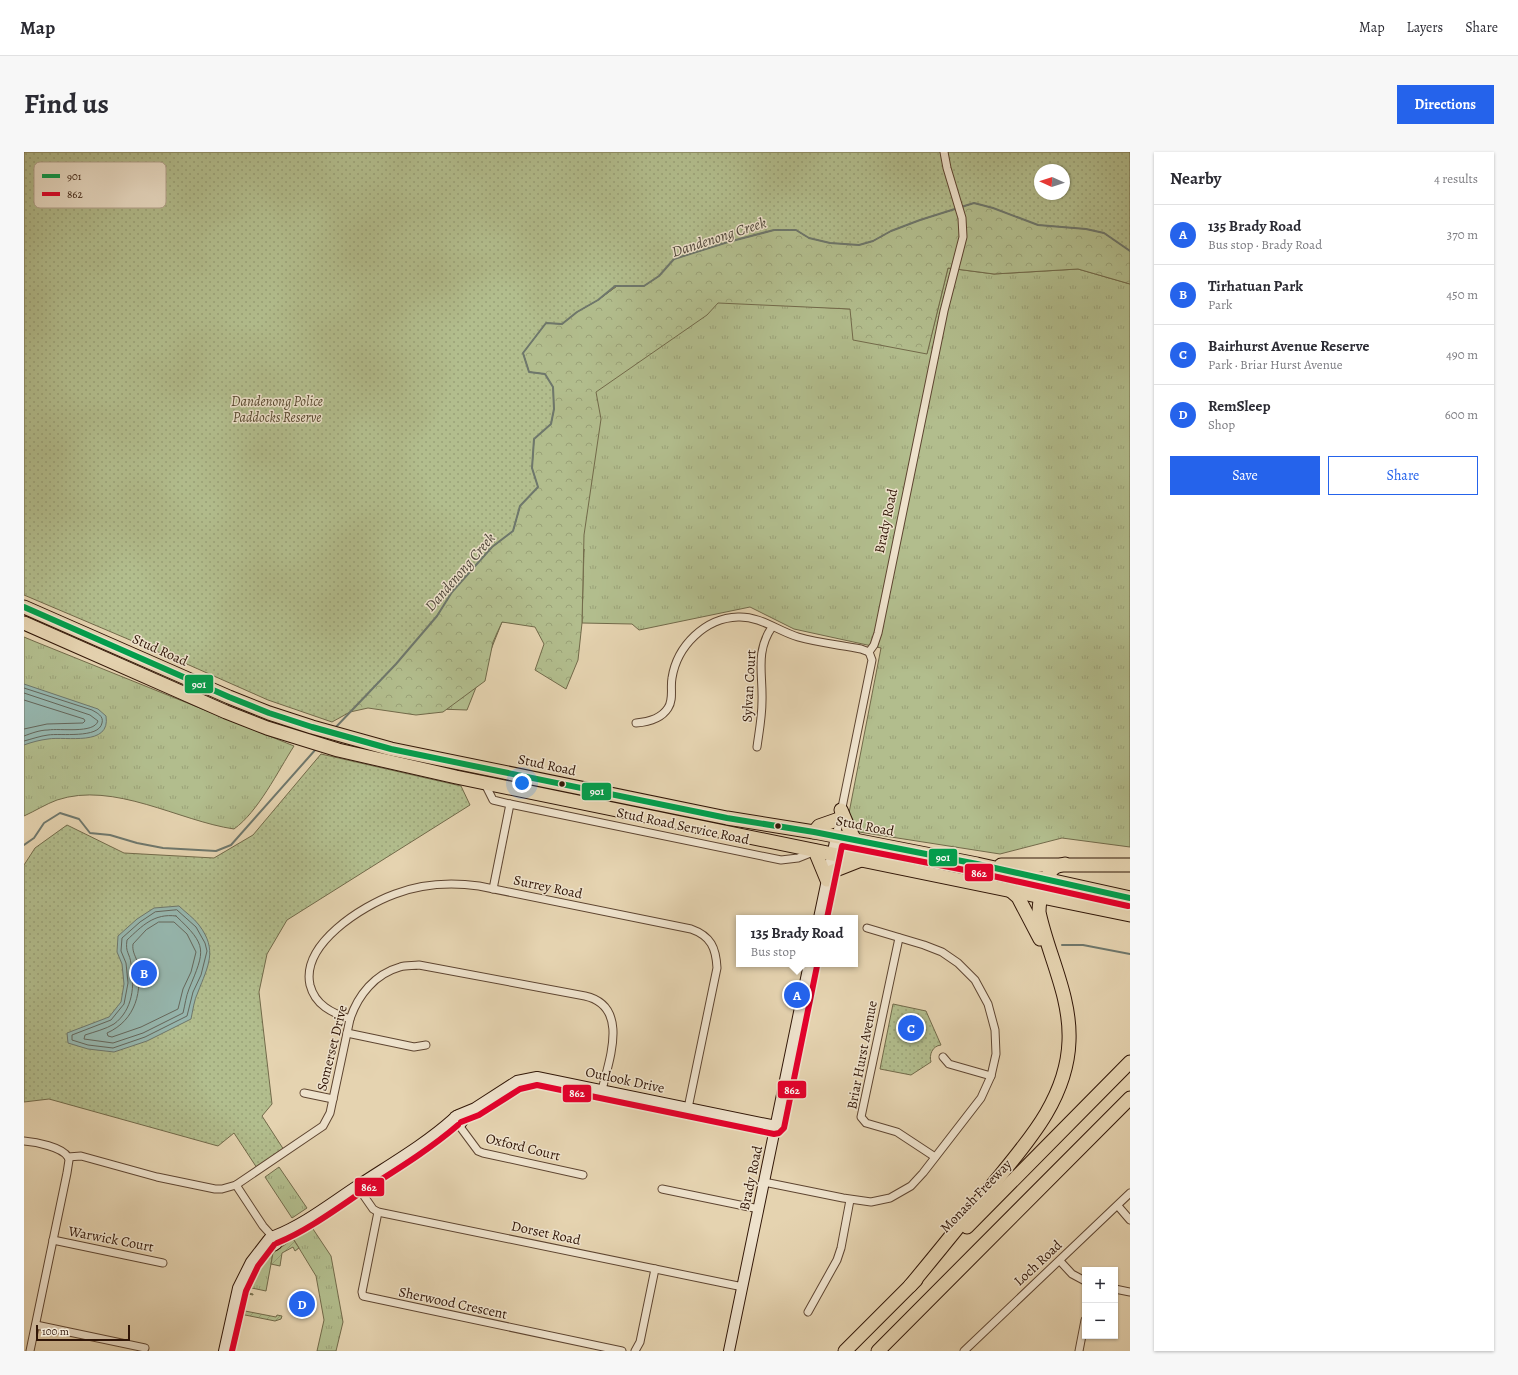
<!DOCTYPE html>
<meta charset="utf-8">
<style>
:root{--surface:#fff;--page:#f7f7f7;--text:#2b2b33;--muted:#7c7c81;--line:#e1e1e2;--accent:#2563eb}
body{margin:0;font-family:Alegreya,serif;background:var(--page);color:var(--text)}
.controls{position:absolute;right:12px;bottom:12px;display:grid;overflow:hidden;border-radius:0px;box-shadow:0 1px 3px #0004}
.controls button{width:36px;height:36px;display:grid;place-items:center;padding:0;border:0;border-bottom:1px solid var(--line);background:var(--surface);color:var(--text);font:20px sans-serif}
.compass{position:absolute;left:1010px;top:12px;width:36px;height:36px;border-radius:50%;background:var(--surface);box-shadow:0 1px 3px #0004;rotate:273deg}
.scale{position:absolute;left:12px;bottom:10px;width:94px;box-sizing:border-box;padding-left:4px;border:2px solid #311607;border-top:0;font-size:11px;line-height:14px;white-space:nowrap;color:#311607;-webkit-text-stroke:3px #eee2cc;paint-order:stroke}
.you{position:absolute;left:498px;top:631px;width:14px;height:14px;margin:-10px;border:3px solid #fff;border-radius:50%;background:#1a73e8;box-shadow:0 0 0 6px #1a73e833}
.badge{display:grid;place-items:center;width:26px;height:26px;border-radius:50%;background:var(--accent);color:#fff;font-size:13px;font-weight:700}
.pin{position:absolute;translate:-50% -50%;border:2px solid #fff;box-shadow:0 1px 4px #0006}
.popup{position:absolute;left:712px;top:763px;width:122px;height:52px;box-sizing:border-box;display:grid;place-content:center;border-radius:0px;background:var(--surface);filter:drop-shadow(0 1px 3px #0005);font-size:13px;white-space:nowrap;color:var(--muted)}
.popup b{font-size:15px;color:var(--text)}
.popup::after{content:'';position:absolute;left:50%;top:100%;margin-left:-8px;border:8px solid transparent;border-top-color:var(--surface)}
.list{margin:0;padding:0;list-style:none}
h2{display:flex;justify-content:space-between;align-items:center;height:52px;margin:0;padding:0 16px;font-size:17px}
h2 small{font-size:13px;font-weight:400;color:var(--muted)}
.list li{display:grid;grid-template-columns:26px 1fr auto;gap:12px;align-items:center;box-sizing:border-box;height:60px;padding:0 16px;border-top:1px solid var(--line)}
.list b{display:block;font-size:15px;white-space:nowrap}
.list p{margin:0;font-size:13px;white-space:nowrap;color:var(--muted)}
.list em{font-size:13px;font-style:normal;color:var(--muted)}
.actions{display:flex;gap:8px;padding:12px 16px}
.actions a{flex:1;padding:9px 0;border:1px solid var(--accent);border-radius:0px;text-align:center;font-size:14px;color:var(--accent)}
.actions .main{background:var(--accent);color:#fff}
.map{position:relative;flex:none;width:1106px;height:1199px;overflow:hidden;border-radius:0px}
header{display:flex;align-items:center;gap:24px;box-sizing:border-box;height:56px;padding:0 20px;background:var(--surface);border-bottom:1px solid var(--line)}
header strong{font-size:19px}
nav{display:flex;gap:22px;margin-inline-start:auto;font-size:14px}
.intro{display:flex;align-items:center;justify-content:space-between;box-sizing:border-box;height:96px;padding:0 24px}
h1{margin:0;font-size:28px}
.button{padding:10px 18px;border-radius:0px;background:var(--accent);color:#fff;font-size:14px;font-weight:700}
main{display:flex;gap:24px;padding:0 24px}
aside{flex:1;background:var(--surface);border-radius:0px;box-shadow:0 1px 3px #0004}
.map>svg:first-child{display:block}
</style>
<header>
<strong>Map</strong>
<nav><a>Map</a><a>Layers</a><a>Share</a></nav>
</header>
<div class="intro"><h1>Find us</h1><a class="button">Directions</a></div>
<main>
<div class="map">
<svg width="1106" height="1199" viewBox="0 0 1106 1199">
<defs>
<pattern id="grass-tufts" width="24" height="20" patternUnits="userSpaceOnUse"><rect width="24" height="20" fill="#b2bd8d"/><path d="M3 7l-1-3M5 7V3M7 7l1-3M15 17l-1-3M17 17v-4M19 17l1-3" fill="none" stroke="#9aa278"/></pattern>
<pattern id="forest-crowns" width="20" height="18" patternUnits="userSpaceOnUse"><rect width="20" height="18" fill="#b2bd8d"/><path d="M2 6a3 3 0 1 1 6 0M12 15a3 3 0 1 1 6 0" fill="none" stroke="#9aa278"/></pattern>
<pattern id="park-dots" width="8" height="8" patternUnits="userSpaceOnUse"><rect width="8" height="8" fill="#b2bd8d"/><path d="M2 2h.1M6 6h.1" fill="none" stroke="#9aa278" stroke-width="1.8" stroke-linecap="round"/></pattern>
<pattern id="garden-furrows" width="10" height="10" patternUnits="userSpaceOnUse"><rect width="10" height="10" fill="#b2bd8d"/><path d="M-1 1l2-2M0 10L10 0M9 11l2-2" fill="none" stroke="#9aa278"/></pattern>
</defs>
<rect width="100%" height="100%" fill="#e5d3b0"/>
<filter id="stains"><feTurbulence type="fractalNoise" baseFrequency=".005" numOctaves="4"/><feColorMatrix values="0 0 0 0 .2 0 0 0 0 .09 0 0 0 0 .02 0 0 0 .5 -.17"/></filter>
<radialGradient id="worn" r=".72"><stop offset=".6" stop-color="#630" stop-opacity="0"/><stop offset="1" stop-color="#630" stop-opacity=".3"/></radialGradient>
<g fill="url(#grass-tufts)" stroke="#726a4a">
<polygon points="924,116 970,122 1054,117 1106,132 1106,695 1038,686 976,702 835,680 825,661 857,496 770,477 726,455 615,478 608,472 558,471 560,397 550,470 478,470 443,558 356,555 419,133 826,157 903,201"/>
<path d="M0,485l12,5 258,104c-16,25 -36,66 -60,83 -55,-8 -120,-48 -177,-29 -11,4 -22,11 -33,16z"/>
<polygon points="255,1015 283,1056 268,1066 241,1025"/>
<polygon points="285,1071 307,1104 319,1170 312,1199 293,1199 300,1168 292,1124 267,1083"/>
<path d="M249,1101l-7,38 -19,-4c5,-14 13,-26 26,-34z"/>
</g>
<polygon fill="url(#forest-crowns)" stroke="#726a4a" points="950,51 1080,81 1106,99 1106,132 1054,117 970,122 924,116 903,202 829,188 826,157 694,151 683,163 572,240 577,267 560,383 558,471 554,508 542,537 511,518 520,492 511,475 478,470 469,490 461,529 419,560 392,563 344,556 326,560 372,512 413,464 428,440 468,395 489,379 496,354 513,335 508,316 510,287 527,272 521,222 505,220 499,201 522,171 538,172 553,160 574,148 593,134 620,134 635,124 650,107 704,90 750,78 772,78 785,86 849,89 867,79 896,68"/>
<g fill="url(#park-dots)" stroke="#726a4a" fill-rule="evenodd">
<path d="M0,0h1106v99l-26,-18 -18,-4 -48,-4 -45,-17 -19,-5 -54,17 -29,11 -18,10 -14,4 -29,-2 -21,-5 -13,-8h-22l-46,12 -54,17 -15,17 -15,10h-27l-19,14 -21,12 -15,12 -16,-1 -23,30 6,19 16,2 8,13 1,22 -3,15 -17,15 -2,29 6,19 -18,19 -7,25 -21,16 -40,45 -15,24 -41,48 -46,48 -18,10 -64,-22 -79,-35 -165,-70zM1016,18h24v24h-24z"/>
<polygon points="297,602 437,634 446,653 263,768 243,802 235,840 248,952 238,964 260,998 233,1016 210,981 194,994 25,947 0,950 0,713 11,696 43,673 100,701 190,706 229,683"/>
<path d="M869,852l33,7 15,34c-9,1 -12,10 -10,17l-20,13 -31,-6z"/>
</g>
<g fill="url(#garden-furrows)" stroke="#726a4a">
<polygon points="269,1087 275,1096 271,1099 269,1095 258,1101 256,1114 247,1112 249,1101"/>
<polygon points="221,1140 229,1142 229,1143 224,1142 221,1159 252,1165 253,1163 258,1164 257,1167 251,1169 216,1162"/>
</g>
<g fill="#96b7af" stroke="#6e776c">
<path d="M0,532l74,25 8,7c5,31 -40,20 -58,23 -8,1 -16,3 -24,6z"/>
<path d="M155,754c6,6 15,12 20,19 19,25 9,41 -1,67 -4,8 -5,18 -7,27l-44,22 -33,11 -26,-3 -20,-6 -1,-10 42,-16 12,-15 3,-18 -2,-20 -5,-12 1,-16 19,-17 17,-11z"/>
</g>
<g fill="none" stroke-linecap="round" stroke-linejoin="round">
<g stroke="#64665b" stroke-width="1">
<path d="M0,536l68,22c5,3 12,6 10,13 -3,16 -42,10 -54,12 -8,1 -16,4 -24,6"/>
<path d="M0,541l66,22 8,6c-4,13 -38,7 -50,9 -8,0 -16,3 -24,6"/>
<polyline points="0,548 60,567 61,569 59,571 23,572 0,577"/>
<polygon points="153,758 172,775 181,791 183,799 177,823 169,840 163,864 121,885 89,896 64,893 48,888 48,883 87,868 100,852 104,831 102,811 97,799 98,786 116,770 131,760"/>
<path d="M152,764c32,30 29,34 13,73 -3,7 -4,16 -6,24l-40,20 -30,10 -29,-4 1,-4c9,-3 21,-6 29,-11 19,-14 21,-39 17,-60 -1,-11 -6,-11 -4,-24 15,-14 27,-27 49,-24z"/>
<path d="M135,770h15l13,12 9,18 -5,20 -8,17 -5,20 -37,18 -29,10 -4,-1 -1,-3c29,-13 36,-42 30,-72 -2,-6 -5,-10 -4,-17l13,-14z"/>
</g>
<g stroke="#6e776c" stroke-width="2">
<polyline points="311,576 372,512 413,464 428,440 468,395 489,379 496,354 514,335 508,316 510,287 527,272 530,257 529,235 521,222 505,220 499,201 522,171 538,172 553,160 574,148 591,134 620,134 635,124 650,107 704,90 750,78 772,78 785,86 806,91 835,93 849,89 867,79 896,68 950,51 969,56 1014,73 1062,77 1080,81 1106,99"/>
<polyline points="0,693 10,686 20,671 36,661 55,667 66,681 86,683 113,691 139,696 192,699 207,693 292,597"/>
<polyline points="1038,793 1059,793 1106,802"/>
</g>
<g stroke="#5e4531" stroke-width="9">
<g id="street">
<polyline points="845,500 850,493 854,481 920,159 939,85 938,66 923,16 920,0"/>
<path d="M612,571c13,-1 25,-4 32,-15 6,-9 2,-20 4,-30 5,-32 33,-60 66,-61 22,-1 40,14 60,20 21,6 43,8 63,12l8,3"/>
<path d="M733,595c2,-15 5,-30 5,-46 1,-27 -7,-49 10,-74"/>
<polyline points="460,630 469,648 486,652 757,708 774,706 789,700"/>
<polyline points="812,685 848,508 845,500"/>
<polyline points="469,737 486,652"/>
<polyline points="875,786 837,965 842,971 873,980 911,1005"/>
<path d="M326,867c-18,-6 -35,-14 -40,-34 -9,-41 52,-79 85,-91 26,-10 55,-12 84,-8l212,43c20,7 25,19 26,39l-29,140"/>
<polyline points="323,881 390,895 402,893"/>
<polyline points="919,905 925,912 967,924"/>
<polyline points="280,941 309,947"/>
<polyline points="434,972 454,999 459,1001 559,1023"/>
<path d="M0,989c12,1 38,6 44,16l13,-1 76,21 58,12h7l14,-4 87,-59 7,-13 20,-94c8,-24 25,-45 50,-52 6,-2 13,-1 19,-2l166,31c45,10 24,64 17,94"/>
<polyline points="740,1030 819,1046 847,1050 866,1046 887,1034 899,1021 957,946 967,924 972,902 971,878 964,852 951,828 934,811 918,800 900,793 843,776"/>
<polyline points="212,1033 239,1074 248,1084"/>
<polyline points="333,1034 349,1057 354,1060 719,1135"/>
<polyline points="638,1037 735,1057"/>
<polyline points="1094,1054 1106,1068"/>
<polyline points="354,1060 338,1140 339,1144 598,1199"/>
<polyline points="29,1088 139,1111"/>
<polyline points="1036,1109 1048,1122 1061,1129"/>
<polyline points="1091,1137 1106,1140"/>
<polyline points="784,1160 813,1108 817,1096 826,1048"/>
<polyline points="12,1173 121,1196"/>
<polyline points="6,1199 43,1021 45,1008 44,1005"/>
<polyline points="611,1199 616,1190 631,1117"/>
<polyline points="940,1199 1106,1041"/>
<polyline points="1055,1199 1061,1168"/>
</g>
</g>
<g stroke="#311607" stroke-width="12">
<g id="secondary">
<polyline points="795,766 812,685"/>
<polyline points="434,963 451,956 493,929 513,925 752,974"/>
<circle cx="434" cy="968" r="4.5"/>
<path d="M250,1084c31,-12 58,-34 86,-52 32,-21 65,-40 93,-65"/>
<circle cx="249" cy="1089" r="4.5"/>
<polyline points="200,1199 214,1136 227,1110 244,1088"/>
<polyline points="705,1199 785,812"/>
</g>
</g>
<g stroke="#311607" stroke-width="15">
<g id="highway">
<polyline points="0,455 205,545 245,561 288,575 367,597 703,666 790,680 953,712 1106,746"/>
<polyline points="0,471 202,560 243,576 314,598 432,625 1106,763"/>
<polyline points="817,658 825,677 831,688"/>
<polyline points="790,680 795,674 815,667"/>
<polyline points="791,699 803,728"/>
<polyline points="977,713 1106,713"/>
<polyline points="804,721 837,708"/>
<polyline points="986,738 994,745 1016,787"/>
<polyline points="943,1075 1106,910"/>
<path d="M886,1134c25,-30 50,-61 75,-92 36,-45 82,-91 84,-153 2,-45 -21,-86 -30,-129 0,-11 5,-36 14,-43 3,-3 8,-4 12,-5"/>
<polyline points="821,1199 892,1128"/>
<polyline points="854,1199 1106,946"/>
</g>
</g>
<use href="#street" stroke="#eee2cc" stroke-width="7"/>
<use href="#secondary" stroke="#eee2cc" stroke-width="10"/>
<use href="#highway" stroke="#e5d3b0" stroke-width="13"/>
<g stroke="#eee2cc" stroke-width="9">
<polyline id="bus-1" points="0,455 205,545 245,561 288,575 367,597 703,666 790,680 953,712 1106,746"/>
</g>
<g stroke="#eee2cc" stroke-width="9">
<g id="bus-2">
<polyline points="803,766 818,694 951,720 1104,754"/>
<polyline points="437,970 455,963 496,937 513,933 750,982 755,981 760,976 793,814"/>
<path d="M253,1091c31,-13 58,-33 86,-52 33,-21 66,-41 95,-66"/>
<polyline points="208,1199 222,1139 234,1114 250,1093"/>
</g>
</g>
<use href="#bus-1" stroke="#029f4d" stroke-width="6"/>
<use href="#bus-2" stroke="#e4002b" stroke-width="6"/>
</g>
<g fill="#311607" stroke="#eee2cc" stroke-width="1.5">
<circle cx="538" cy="632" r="3.5"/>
<circle cx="754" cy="674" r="3.5"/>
</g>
<g text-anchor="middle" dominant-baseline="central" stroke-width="3" stroke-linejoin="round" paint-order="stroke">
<g font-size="14" font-style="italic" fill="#58482f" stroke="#eee2cc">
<text x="253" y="249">Dandenong Police<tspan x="253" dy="16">Paddocks Reserve</tspan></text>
</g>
<g font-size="14" fill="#311607" stroke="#eee2cc">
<text transform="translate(862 369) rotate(-78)">Brady Road</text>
<text transform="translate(136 498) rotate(24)">Stud Road</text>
<text transform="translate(725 534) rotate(-87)">Sylvan Court</text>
<text transform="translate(523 613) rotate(12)">Stud Road</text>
<text transform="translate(659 674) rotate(12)">Stud Road Service Road</text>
<text transform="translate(841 674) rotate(11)">Stud Road</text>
<text transform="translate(524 735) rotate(12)">Surrey Road</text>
<text transform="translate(308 896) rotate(-76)">Somerset Drive</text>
<text transform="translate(838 903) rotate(-79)">Briar Hurst Avenue</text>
<text transform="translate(601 928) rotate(12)">Outlook Drive</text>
<text transform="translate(499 995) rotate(14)">Oxford Court</text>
<text transform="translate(727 1026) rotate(-78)">Brady Road</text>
<text transform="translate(952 1044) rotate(-46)">Monash Freeway</text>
<text transform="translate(522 1081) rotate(12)">Dorset Road</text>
<text transform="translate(87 1087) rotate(11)">Warwick Court</text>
<text transform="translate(1014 1111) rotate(-43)">Loch Road</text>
<text transform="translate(429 1151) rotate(12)">Sherwood Crescent</text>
</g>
<g font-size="15" font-style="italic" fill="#4f4639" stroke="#eee2cc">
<text transform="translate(695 85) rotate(-18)">Dandenong Creek</text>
<text transform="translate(436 420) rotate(-49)">Dandenong Creek</text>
</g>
</g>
<rect x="10" y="10" width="132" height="46" rx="6" fill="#eee2cc" stroke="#b5a591" stroke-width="1"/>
<rect x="18" y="22" width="18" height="4" fill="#029f4d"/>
<rect x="18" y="40" width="18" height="4" fill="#e4002b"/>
<g font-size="11" fill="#311607">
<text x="43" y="28">901</text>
<text x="43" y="46">862</text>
</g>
<g stroke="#eee2cc" stroke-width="1.5">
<rect x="160" y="522" width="30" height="20" rx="4" fill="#029f4d"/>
<rect x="557" y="630" width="31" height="19" rx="4" fill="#029f4d"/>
<rect x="904" y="696" width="30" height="19" rx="4" fill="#029f4d"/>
<rect x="940" y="711" width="30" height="19" rx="4" fill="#e4002b"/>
<rect x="753" y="928" width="30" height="19" rx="4" fill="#e4002b"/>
<rect x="538" y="932" width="30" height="19" rx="4" fill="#e4002b"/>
<rect x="330" y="1025" width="31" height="20" rx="4" fill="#e4002b"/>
</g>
<g font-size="11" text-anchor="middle" font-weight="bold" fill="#fff">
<text x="175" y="536">901</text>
<text x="573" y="643">901</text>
<text x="919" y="709">901</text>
<text x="955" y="725">862</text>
<text x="768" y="942">862</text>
<text x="553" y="945">862</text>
<text x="345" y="1039">862</text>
</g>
<rect width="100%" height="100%" filter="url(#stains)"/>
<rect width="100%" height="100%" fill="url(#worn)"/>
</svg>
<div class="controls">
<button>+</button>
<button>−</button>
</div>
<svg class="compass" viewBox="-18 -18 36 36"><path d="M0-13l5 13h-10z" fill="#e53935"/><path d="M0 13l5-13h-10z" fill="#7c7c81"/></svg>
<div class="scale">100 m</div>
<div class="you"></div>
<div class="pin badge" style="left:773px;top:843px">A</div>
<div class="popup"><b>135 Brady Road</b>Bus stop</div>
<div class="pin badge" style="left:120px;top:821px">B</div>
<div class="pin badge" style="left:887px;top:876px">C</div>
<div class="pin badge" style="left:278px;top:1152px">D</div>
</div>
<aside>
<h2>Nearby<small>4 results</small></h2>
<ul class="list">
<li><span class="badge">A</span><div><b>135 Brady Road</b><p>Bus stop · Brady Road</p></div><em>370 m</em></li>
<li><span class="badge">B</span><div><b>Tirhatuan Park</b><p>Park</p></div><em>450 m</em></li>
<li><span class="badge">C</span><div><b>Bairhurst Avenue Reserve</b><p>Park · Briar Hurst Avenue</p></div><em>490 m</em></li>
<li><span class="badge">D</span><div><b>RemSleep</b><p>Shop</p></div><em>600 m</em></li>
</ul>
<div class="actions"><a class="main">Save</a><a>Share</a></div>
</aside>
</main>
